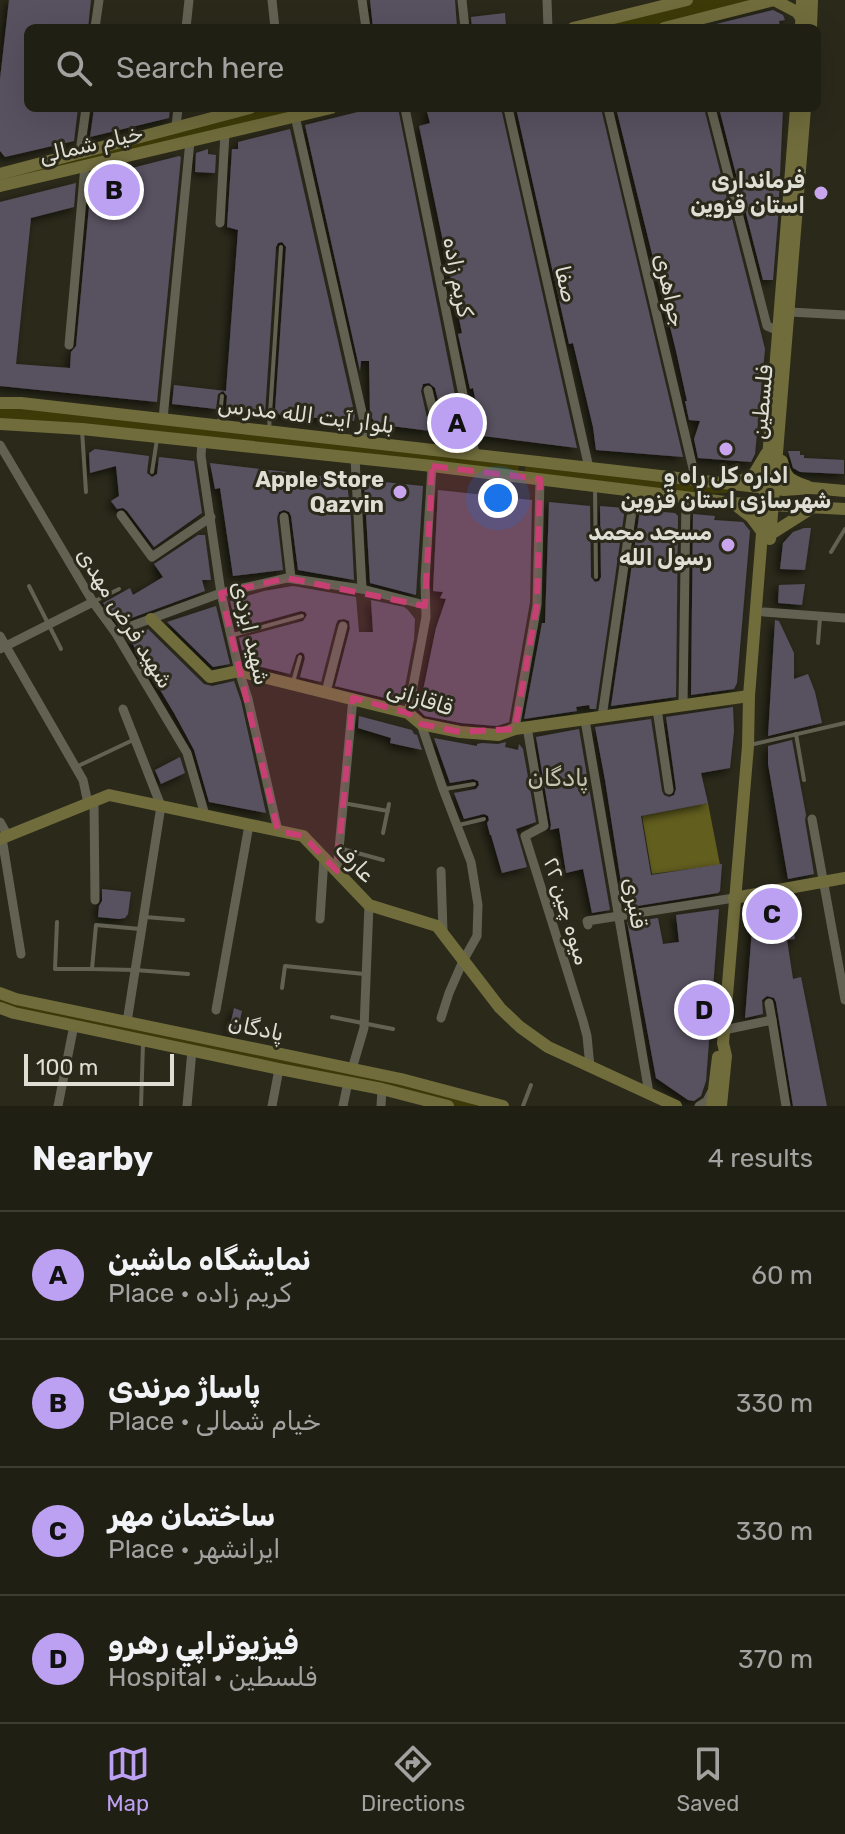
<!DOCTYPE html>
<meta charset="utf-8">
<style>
:root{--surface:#201f14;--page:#2d2c22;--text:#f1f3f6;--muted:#a2a2a0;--line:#3d3d34;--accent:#bca0f2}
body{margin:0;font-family:Rubik,Vazirmatn,sans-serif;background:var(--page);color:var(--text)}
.scale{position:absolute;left:24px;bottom:20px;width:150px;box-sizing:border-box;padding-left:8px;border:4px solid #deded4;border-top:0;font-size:22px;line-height:28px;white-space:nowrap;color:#deded4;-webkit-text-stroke:6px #2a291a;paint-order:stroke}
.you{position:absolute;left:498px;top:498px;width:28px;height:28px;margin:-20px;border:6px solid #fff;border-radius:50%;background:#1a73e8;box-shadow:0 0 0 12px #1a73e833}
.badge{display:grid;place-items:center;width:52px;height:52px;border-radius:50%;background:var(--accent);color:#111;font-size:26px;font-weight:700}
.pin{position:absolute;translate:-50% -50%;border:4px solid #fff;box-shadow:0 2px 8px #0006}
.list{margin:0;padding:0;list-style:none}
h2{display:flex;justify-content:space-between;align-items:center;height:104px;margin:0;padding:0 32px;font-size:34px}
h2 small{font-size:26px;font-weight:400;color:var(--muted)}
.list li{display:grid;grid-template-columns:52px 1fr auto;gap:24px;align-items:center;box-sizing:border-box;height:128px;padding:0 32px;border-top:2px solid var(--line)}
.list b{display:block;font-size:30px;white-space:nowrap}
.list p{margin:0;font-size:26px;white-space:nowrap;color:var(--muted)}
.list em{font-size:26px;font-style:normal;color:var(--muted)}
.icon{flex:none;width:44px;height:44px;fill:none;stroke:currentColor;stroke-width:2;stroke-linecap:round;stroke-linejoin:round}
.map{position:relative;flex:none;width:845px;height:1106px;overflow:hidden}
.search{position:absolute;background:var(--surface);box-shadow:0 8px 32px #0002;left:24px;right:24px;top:24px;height:88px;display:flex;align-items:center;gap:20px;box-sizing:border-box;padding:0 28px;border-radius:12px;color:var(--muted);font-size:30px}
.sheet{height:616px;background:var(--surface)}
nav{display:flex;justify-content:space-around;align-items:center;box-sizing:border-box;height:112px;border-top:2px solid var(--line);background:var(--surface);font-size:22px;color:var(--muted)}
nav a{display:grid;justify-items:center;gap:4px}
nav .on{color:var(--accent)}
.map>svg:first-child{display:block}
</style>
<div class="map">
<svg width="845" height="1106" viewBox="0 0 845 1106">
<defs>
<filter id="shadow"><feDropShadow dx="-3.5" dy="3.5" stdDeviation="4" flood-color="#0009"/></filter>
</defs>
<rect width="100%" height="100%" fill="#2a291a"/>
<g fill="#3d3a08">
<polygon points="687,0 774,0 664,28 573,28"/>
<polygon points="250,108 331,108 0,186 0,174"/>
<polygon points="0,403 518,459 519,468 514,476 0,424"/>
<polygon points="531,461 732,489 732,491 729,493 667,494 526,478 525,468"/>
<polygon points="0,993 503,1106 448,1106 0,1008"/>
</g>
<polygon fill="#625e1e" points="708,803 720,865 652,874 642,816"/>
<g fill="#585160" filter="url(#shadow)">
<polygon points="9,0 91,0 88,28 28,28 28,108 78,108 74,141 5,157 0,151 0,79"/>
<polygon points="370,0 455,0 457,28 373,28"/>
<polygon points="773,10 783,15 785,20 779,21 780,28 700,28"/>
<polygon points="505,13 506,28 472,28 471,17"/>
<polygon points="94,108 133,111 133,108 170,108 169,118 90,137"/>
<polygon points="374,108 398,108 463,435 446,433 435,388 429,383 423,384 421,391 430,431 376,424 370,415 369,361 361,361 360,371 305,125"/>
<polygon points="426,108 501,108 577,448 483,436 473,388 470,389 458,334 462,333 419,126 430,123"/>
<polygon points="516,108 601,108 683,457 596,450 593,427 573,343 569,344"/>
<polygon points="616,108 704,108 765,349 755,454 751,462 698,458 694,439 700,421 689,420 685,401 687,401 676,351"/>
<polygon points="719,108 783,108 778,219 773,280 763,280"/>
<polygon points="290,129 355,416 354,421 280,415 275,410 286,247 282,242 278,243 276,247 265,414 226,410 227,396 223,391 218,394 216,409 172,404 174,385 226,391 238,230 227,227 232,149 238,149 238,142"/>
<polygon points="208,149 208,154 216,155 215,173 195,172 196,153"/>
<polygon points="179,156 181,157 157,402 0,386 0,202 76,183 74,207 31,218 16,364 70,368 71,352 76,346 90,196 93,178"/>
<polygon points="95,449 149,456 147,473 152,477 157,474 159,457 194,461 202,513 154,547 127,511 123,508 117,509 111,501 119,496 116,466 90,473 89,453"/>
<polygon points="788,451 800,451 800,455 804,455 804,458 844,460 844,474 800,472 793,468"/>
<polygon points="210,463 346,479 347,482 351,519 354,580 298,570 291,516 289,512 284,510 279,512 277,518 283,570 233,576 220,488 215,489"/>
<polygon points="364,480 423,486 416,595 370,583"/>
<polygon points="438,490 532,500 530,602 509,722 497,726 461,723 425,716 419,710 436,628 446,599 440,598 443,592 433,591"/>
<polygon points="549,502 590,506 591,577 595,582 599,581 601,577 600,506 625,508 596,709 590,709 589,705 576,707 577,711 524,719 542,623 545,623"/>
<polygon points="640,510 675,513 678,516 676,697 611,706"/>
<polygon points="693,514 715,516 714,520 743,522 750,531 737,683 734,689 691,695"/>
<polygon points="804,528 811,528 805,570 780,569 783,543 793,532"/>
<polygon points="198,535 205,535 211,580 202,580 205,591 118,623 103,603 130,588 133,595 163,577 154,564"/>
<polygon points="805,584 802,605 778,603 779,585"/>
<polygon points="293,586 356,597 359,632 373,632 371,600 404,607 408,610 415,619 414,639 402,702 335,686 350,628 349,621 344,619 338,620 336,624 321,682 300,677 305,658 304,654 301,652 296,655 290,674 245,663 239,638 303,621 307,615 305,612 301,611 237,629 230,601 264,591"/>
<polygon points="216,606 230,664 213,667 167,622"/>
<polygon points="775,620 779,621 794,653 794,679 808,674 815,692 822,723 768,736"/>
<polygon points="148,629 204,684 212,686 234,681 241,701 266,813 209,802 194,750 174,713 129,638"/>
<polygon points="733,707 734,731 730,768 701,773 708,803 641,816 651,875 722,864 720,891 718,893 625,908 605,780 595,727 651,719 662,791 664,795 669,797 674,795 676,789 666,717"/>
<polygon points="359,716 412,730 414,734 417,735 422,750 390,743 391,738 358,728"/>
<polygon points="579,729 610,910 592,913 583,869 566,873 559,828 550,830 551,825 536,737"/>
<polygon points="434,738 477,746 477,744 482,743 498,744 506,742 505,747 518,750 519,744 523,749 536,822 516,829 527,867 502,873 491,835 490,835 487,823 489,820 488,816 484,814 464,819 454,793 476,789 479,785 478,781 473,779 450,783"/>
<polygon points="792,740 806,815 805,820 814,874 788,879 768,764 768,746"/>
<polygon points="180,757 185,773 161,784 155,770"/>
<polygon points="102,889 131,892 128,914 125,918 119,919 98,917 99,906 102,901"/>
<polygon points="788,897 795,939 787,940 793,979 801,977 827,1106 793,1106 776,1002 774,998 767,996 762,1000 763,1014 745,1018 754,904"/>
<polygon points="719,909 706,1081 701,1096 694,1101 688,1100 656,1078 627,922 658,918 663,944 679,942 676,915"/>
<polygon points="234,1008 242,1011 237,1033 229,1031"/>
</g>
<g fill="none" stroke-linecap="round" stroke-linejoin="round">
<g stroke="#636252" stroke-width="4">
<polyline points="219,425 222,396"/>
<polyline points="269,429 281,247"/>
<polyline points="82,430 86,492"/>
<polyline points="152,472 157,439"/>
<polyline points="595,487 596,577"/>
<polyline points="831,552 845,529"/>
<polyline points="29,586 61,649"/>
<polyline points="95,601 119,589"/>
<polyline points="233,635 302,616"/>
<polyline points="818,643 820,618"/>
<polyline points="293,682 300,657"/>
<polyline points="796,734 804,780"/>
<polyline points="750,745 845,723"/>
<polyline points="76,767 133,740"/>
<polyline points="445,789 474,784"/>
<polyline points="343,803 388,811"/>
<polyline points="459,825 484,819"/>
<polyline points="383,833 389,804"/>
<polyline points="339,848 383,860"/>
<polyline points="145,917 183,920"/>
<polyline points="57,922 55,969 92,969"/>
<polyline points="140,929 96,925 92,969 135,970 188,974"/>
<polyline points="282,988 285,966 364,974"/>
<polyline points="332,1017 393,1029"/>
<polyline points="141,1106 143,1044"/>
<polyline points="523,1106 531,1085"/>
</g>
<g stroke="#636252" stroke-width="9">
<polyline points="272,0 275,28"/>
<polyline points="362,0 366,28"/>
<polyline points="462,0 465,28"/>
<polyline points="547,0 548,28"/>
<polyline points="95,28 99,0"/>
<polyline points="186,28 189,0"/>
<polyline points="405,108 475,454"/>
<polyline points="508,108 589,468"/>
<polyline points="608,108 696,481"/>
<polyline points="711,108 767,326 779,331"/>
<polyline points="295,116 366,430 366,443"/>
<polyline points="176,127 178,108"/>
<polyline points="80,152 86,108"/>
<polyline points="220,223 225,133"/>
<polyline points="790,312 845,315"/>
<polyline points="69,345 85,166"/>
<polyline points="428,390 443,451"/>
<polyline points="163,419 190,141"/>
<polyline points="202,442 201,456 221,593 239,671 248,699 278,831"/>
<polyline points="0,445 93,602 115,632 187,753 205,815"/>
<polyline points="355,458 362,589"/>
<polyline points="121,515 152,557 211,517"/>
<polyline points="284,517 291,578"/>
<polyline points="764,612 845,618"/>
<polyline points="115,632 221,593 287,578 362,589 425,605"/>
<polyline points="0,636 83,780 88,803"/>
<polyline points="0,649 93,602"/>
<polyline points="326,692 343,626"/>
<polyline points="683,705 686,497"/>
<polyline points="123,709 161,806 127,1022"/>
<polyline points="657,709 669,790"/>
<polyline points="408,713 426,617 425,580 432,466"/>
<polyline points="602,717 635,490"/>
<polyline points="585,720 649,1093"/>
<polyline points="421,724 443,789 471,862 478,905 477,936 463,961 449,993 441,1018"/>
<polyline points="527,727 544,826 525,836 583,1021 587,1036 590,1067"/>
<polyline points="515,729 537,605 540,479"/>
<polyline points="94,801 95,900"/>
<polyline points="812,819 845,1000"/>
<polyline points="0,822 8,836"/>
<polyline points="2,838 21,954"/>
<polyline points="337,871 353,698"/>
<polyline points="441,871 443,932"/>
<polyline points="320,919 324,858"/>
<polyline points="588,925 587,921 734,898"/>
<polyline points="769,1003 772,1020"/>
<polyline points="216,1010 249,825"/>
<polyline points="724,1030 772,1020 786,1106"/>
<polyline points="352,1069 364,1028 369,905"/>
<polyline points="58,1106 74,1025"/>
<polyline points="187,1106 192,1050"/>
<polyline points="272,1106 279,1069"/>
<polyline points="343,1106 348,1082"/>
<polyline points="381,1106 382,1089"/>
<polyline points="699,1106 707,1101 711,1093"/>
</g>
<g stroke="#706c3c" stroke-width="12">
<polyline points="573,28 687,0"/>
<polyline points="664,28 774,0 797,12 801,18"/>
<polyline points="801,28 802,0"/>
<polyline points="811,28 812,0"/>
<polyline points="0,174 250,108"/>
<polyline points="0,186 331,108"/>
<polyline points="0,403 21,403 784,490 812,488 845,491"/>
<polyline points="0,424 82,429 432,466 733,503 845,509"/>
<path d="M782,461c4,19 9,19 27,26"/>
<polyline points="735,484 754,474 766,454"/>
<polyline points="733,503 751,517 763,533"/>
<polyline points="771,534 812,508"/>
<polyline points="770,539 805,108"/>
<polyline points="151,619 210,677 239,671 408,713 421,724 460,732 498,735 515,729 749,696"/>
<polyline points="0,839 109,795 303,836 369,905 437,926 500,1008 520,1027 548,1047 676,1106"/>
<polyline points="734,898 845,878"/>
<polyline points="0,993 16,999 401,1079 503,1106"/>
<polyline points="0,1008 14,1013 279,1069 382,1089 448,1106"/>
<polyline points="712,1106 718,1057"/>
<polyline points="721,1106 726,1056 723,1043 748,746 749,696 796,108"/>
</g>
</g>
<path fill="#c84073" fill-opacity="0.2" stroke="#c84073" stroke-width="6" stroke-dasharray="16 10" stroke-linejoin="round" d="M432,466l108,13 -3,126 -22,124 -55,3 -39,-8 -13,-11 -55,-15 -16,173 -34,-35 -25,-5 -57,-238 66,-15 138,28z"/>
<g fill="#c9a5ee" stroke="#2a291a" stroke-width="3">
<circle cx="821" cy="193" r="8"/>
<circle cx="726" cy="449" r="8"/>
<circle cx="400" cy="492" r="8"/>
<circle cx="728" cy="545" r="8"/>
</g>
<g text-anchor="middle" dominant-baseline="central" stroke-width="6" stroke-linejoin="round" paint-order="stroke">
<g font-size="22" fill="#deded4" stroke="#2a291a">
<text transform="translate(91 144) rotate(-13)">خیام شمالی</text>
<text transform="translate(458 277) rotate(79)">کریم زاده</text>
<text transform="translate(566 284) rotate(77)">صفا</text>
<text transform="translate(670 290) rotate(77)">جواهری</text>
<text transform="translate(762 402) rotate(-85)">فلسطین</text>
<text transform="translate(306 415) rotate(7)">بلوار آیت الله مدرس</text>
<text transform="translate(125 618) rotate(58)">شهید فرض مهدی</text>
<text transform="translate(251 633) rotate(77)">شهید ایزدی</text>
<text transform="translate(420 698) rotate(18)">قاقازانی</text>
<text transform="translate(355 862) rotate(46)">عارف</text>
<text transform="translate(635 903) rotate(80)">قنبری</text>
<text transform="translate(567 911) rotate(73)">۲۲ میوه چین</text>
<text transform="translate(256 1028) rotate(12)">پادگان</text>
</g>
<g font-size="22" font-weight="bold" fill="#deded4" stroke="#2a291a" text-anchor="end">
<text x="805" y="180">فرمانداری<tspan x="805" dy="25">استان قزوین</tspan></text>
<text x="726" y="475" text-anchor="middle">اداره کل راه و<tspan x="726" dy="25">شهرسازی استان قزوین</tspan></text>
<text x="384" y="479">Apple Store<tspan x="384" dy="25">Qazvin</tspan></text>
<text x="712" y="532">مسجد محمد<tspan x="712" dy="25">رسول الله</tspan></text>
</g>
<g font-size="24" fill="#c4c4b1" stroke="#2a291a">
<text x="558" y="778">پادگان</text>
</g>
</g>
</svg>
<div class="scale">100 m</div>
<div class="you"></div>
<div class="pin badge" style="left:457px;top:423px">A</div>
<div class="pin badge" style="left:114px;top:190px">B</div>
<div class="pin badge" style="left:772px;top:914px">C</div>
<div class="pin badge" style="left:704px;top:1010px">D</div>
<div class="search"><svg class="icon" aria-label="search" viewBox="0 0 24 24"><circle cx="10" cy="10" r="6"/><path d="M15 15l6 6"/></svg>Search here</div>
</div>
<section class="sheet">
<h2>Nearby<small>4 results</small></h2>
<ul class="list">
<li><span class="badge">A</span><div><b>نمایشگاه ماشین</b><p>Place · کریم زاده</p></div><em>60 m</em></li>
<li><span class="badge">B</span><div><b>پاساژ مرندی</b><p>Place · خیام شمالی</p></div><em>330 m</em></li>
<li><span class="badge">C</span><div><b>ساختمان مهر</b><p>Place · ایرانشهر</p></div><em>330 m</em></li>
<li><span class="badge">D</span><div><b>فيزيوتراپي رهرو</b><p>Hospital · فلسطین</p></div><em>370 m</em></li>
</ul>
</section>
<nav>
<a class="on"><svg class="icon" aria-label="map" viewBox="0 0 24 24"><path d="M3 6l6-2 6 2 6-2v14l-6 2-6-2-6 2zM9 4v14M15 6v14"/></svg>Map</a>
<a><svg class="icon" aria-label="directions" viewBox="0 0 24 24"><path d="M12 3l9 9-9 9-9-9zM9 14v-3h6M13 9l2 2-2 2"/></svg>Directions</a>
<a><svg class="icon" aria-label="saved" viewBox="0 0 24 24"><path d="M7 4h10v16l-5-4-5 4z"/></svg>Saved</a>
</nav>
